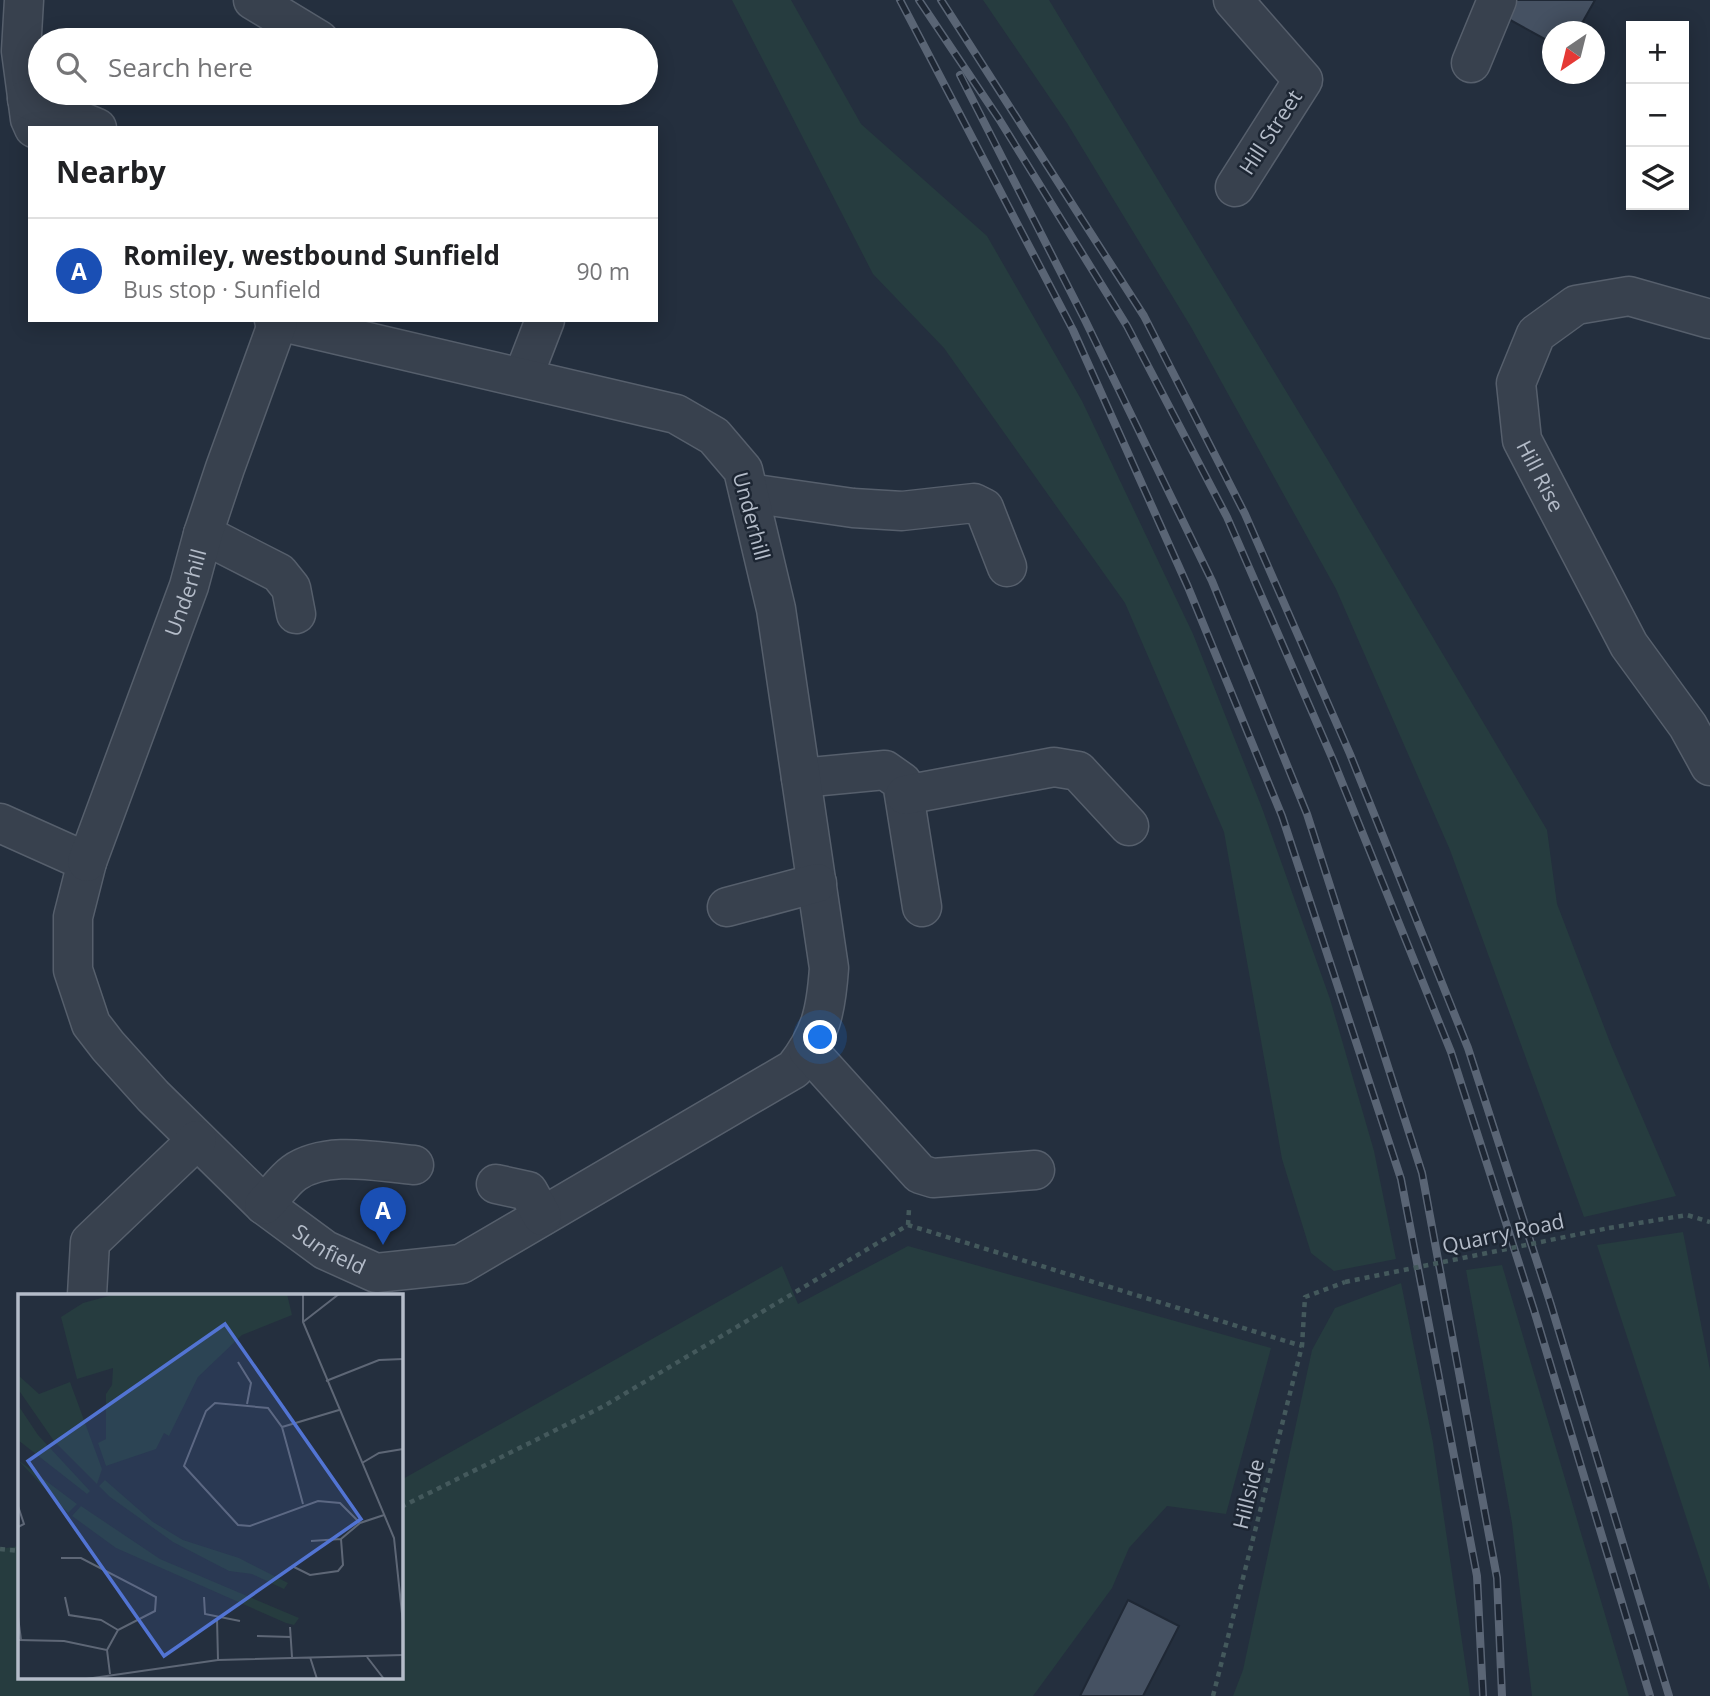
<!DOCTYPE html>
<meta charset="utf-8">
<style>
:root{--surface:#fff;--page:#f2f2f2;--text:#202124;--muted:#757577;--line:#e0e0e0;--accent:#ea580c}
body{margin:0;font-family:"Open Sans",sans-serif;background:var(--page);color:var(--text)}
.controls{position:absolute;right:21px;top:21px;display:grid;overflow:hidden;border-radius:0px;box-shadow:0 4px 18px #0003}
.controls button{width:63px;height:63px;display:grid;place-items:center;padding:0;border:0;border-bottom:2px solid var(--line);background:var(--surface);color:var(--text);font:35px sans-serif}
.compass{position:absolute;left:1542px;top:21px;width:63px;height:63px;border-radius:50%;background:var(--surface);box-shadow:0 4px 18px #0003;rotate:215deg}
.you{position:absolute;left:821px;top:1038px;width:24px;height:24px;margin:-18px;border:5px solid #fff;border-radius:50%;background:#1a73e8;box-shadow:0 0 0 10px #1a73e833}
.badge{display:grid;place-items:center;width:46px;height:46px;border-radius:50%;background:var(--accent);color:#fff;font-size:23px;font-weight:700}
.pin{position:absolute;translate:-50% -58px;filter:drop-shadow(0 2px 4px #0008)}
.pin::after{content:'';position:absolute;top:37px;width:24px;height:21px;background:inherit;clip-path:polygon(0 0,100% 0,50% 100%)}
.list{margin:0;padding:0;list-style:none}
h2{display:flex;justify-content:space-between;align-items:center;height:91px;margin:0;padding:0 28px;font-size:30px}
h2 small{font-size:23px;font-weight:400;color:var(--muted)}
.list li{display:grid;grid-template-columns:46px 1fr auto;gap:21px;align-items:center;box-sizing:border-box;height:105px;padding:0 28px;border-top:2px solid var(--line)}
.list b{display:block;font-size:26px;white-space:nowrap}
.list p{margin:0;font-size:23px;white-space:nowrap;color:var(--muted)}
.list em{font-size:23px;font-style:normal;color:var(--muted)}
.icon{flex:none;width:38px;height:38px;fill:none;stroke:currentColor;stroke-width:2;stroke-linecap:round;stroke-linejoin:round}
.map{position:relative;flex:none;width:1710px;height:1696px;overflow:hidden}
.search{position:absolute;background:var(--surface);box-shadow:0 4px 18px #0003;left:28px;top:28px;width:630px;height:77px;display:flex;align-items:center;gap:18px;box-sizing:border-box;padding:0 24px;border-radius:38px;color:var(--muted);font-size:26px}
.panel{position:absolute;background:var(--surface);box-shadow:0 4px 18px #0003;left:28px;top:126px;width:630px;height:196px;border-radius:0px}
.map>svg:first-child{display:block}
</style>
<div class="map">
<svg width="1710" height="1696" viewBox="0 0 1710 1696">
<rect width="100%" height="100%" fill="#242f3e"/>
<g fill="#263c3f">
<polygon points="732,0 791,0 861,124 987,236 1082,401 1193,634 1262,808 1330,999 1374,1151 1396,1259 1334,1271 1311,1253 1282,1159 1224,832 1125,603 944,348 873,274"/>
<polygon points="983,0 1049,0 1329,462 1547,830 1557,904 1611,1045 1676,1196 1584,1217 1450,850 1336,589 1191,327 1067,123"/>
<polygon points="1683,1232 1710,1370 1710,1590 1597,1245"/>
<polygon points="908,1246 1271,1348 1226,1514 1167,1506 1129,1548 1112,1588 1033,1696 0,1696 0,1549 19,1546 19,1677 401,1677 401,1480 782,1266 798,1304"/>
<polygon points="1502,1265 1629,1696 1532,1696 1512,1523 1466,1270"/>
<polygon points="1401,1283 1433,1443 1470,1696 1233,1696 1243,1670 1312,1350 1335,1308"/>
</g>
<g fill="#455162" stroke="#1f2835" stroke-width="2">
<polygon points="1512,0 1595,0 1577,32 1552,32 1552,43 1503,16"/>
<polygon points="1128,1600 1179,1626 1143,1696 1080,1696"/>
</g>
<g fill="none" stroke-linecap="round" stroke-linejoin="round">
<g stroke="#565f6c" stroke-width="41">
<g id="minor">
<polyline points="24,0 21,51 30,119 34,128"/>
<polyline points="253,0 319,40"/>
<polyline points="1233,0 1303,80 1235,187"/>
<polyline points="1471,63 1497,0"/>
<polyline points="27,99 97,128"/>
<path id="s1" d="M1710,319l-81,-23 -53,9 -40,29 -20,49 6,57 107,205 59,81 22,40"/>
<polyline points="523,377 545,320"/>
<polyline points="749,493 853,508 902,511 974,503 984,508 1007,567"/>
<polyline points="203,534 279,573 291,588 296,614"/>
<polyline points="801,778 885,770 902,782 922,907"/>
<polyline points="905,795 1054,767 1078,771 1129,826"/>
<path id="s2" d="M0,823l87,39 -14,55v53l18,54 17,22 45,50 111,109 61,45 51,23 85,-9 333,-195c27,-34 32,-58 35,-101l-53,-359 -33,-139 -29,-34 -38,-22 -402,-94"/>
<path id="s3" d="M87,862l102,-276 14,-52 22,-66 53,-146"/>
<polyline points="727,907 817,883"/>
<polyline points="808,1050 920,1174 933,1178 1035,1170"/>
<polyline points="496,1184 528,1191 542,1216"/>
<path d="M264,1205c10,-10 19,-24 30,-32 33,-23 83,-11 120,-8"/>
<polyline points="87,1295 90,1242 197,1140"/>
</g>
</g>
<g stroke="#44595c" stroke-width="4.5" stroke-dasharray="5 5" stroke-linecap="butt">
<polyline points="908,1225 909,1209"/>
<polyline points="1609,1228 1687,1215 1710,1222"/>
<polyline points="401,1507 604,1406 908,1225 1302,1346"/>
<polyline points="0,1549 19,1551"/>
<polyline points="1213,1696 1302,1346 1305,1297 1345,1282"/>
</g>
<use href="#minor" stroke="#38414e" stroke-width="38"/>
<g stroke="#5a6575" stroke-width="8">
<g id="rail">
<polyline points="900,0 1073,330 1188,587 1282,816 1401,1179 1477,1576 1483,1696"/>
<polyline points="919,0 999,119 1127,326 1227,517 1333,760 1451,1052 1534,1310 1650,1696"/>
<polyline points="941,0 1144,316 1245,514 1350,754 1468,1048 1551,1305 1669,1696"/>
<polyline points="960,75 1085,320 1212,581 1307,814 1422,1173 1497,1578 1502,1696"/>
</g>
</g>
<use href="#rail" stroke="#1d2633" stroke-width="5" stroke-dasharray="16" stroke-linecap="butt"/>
<polyline stroke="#44595c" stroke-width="4.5" stroke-dasharray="5 5" stroke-linecap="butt" points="1345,1282 1609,1228"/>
</g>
<g text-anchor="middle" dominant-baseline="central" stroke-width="5" stroke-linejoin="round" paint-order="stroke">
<g font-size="21" fill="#b4bcc9" stroke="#1d2633">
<text transform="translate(1270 132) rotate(-57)">Hill Street</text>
<text stroke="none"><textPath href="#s1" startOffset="338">Hill Rise</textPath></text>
<text transform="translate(752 516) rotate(75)">Underhill</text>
<text stroke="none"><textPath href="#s3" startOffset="287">Underhill</textPath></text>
<text transform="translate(1503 1233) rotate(-12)">Quarry Road</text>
<text stroke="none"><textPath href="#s2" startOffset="592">Sunfield</textPath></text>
<text transform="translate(1248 1494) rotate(-76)">Hillside</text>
</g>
</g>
<g transform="translate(18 1294)">
<rect width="385" height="385" fill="#242f3e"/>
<path d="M98,0h171l5,21 -50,20 -44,42 -29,59 -5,-3 -8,16 -50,17 -8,-23 8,-4v-45l6,-9 1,-17 -36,11 -16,-62 22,-14zM0,81l21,19 31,-12 32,87 -5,15 -43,-43 -36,-52zM0,111l20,30 52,56 -3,3 -69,-54zM0,166l59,44 -9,9zM87,186l48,42 30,18 56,18 49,25 -4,6 -32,-15 -23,-3 -56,-29 -63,-45 -11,-11zM63,212l79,53 139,59 -5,7 -8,-2 -170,-75 -44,-32z" fill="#263c3f"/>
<path fill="none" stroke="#5e6776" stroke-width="2" d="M285,0v28l91,216 9,85M285,28l36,-28M220,68l13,21 -4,21M308,87l53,-21 24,-1M321,116l-57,17 -14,-19 -53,-5 -9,8 -22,55 54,59 12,1 68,-25 22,2 20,20M264,133l21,77M344,169l17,-10 24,-4M0,212l6,18 -6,3M293,247l30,-2M43,264h20l75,39 -1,14 -37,19 -11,20M276,273l16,8 28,-4 5,-6 -2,-26 19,-16 24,-8M47,303l4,18 32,5 17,10M186,303l1,17 35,7M0,323l3,23M199,324l1,42M272,333l2,30M239,342l34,1M0,346l46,1 43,9 3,24M292,363l7,22M349,363l17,22M68,385l132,-19 185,-5"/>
<path fill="#5274d3" fill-opacity="0.15" stroke="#5274d3" stroke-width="3.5" d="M207,30l136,195 -197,137 -136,-195z"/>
<rect width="385" height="385" fill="none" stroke="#b4bcc9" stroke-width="3.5"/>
</g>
</svg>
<div class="controls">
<button>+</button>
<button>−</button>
<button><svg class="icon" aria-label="layers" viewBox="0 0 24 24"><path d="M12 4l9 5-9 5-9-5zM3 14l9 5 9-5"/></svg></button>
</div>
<svg class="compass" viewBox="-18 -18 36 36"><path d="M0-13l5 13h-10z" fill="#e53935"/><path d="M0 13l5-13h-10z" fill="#757577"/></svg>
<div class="you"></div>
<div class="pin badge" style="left:383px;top:1245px;background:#1a4fb4">A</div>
<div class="search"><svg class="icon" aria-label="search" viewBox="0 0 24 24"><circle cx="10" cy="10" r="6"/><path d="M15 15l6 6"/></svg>Search here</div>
<section class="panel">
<h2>Nearby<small></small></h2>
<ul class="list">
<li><span class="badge" style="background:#1a4fb4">A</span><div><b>Romiley, westbound Sunfield</b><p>Bus stop · Sunfield</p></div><em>90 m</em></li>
</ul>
</section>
</div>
